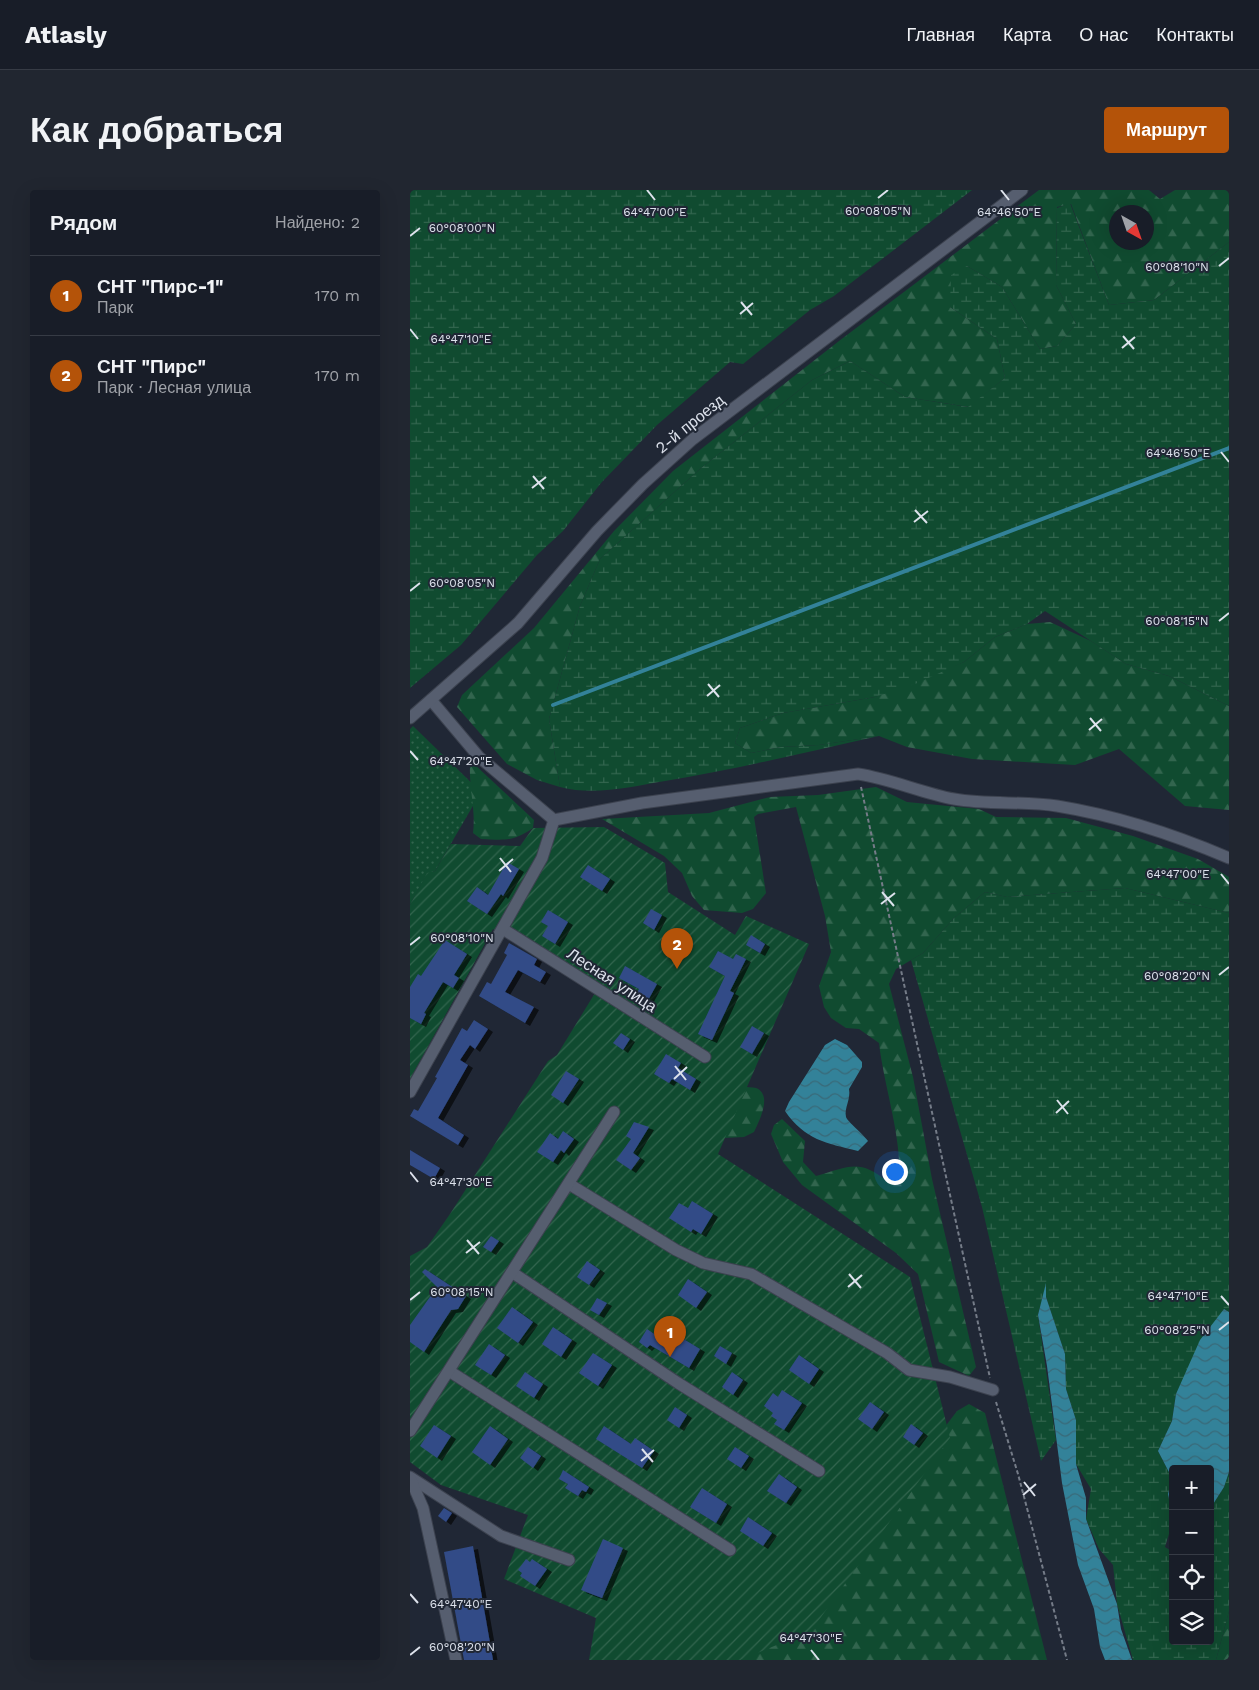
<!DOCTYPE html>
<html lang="ru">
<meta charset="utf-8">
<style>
:root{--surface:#181d28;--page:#212630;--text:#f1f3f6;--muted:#9fa2a8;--line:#363b45;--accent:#b45309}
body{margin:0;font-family:"Work Sans",sans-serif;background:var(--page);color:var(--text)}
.controls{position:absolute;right:15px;bottom:15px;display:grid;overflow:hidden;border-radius:5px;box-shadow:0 5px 20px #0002}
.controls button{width:45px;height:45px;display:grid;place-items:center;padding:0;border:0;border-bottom:1px solid var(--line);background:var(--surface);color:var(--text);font:25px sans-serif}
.compass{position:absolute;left:699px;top:15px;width:45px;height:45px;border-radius:50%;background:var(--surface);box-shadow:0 5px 20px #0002;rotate:140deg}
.you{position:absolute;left:484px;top:981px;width:18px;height:18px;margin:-12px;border:4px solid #fff;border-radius:50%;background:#1a73e8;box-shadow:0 0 0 8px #1a73e833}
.badge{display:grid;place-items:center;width:32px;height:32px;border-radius:50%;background:var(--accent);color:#fff;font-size:16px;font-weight:700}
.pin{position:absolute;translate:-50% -41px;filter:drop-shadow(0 1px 2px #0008)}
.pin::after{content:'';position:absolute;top:26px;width:18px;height:15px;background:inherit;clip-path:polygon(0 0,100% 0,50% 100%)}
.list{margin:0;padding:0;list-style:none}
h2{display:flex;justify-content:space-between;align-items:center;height:65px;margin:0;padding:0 20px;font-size:21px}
h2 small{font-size:16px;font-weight:400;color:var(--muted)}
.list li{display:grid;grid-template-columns:32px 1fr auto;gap:15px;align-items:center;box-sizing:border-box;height:80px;padding:0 20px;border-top:1px solid var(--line)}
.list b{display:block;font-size:19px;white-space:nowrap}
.list p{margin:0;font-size:16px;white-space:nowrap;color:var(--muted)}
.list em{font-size:16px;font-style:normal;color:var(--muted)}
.icon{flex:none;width:28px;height:28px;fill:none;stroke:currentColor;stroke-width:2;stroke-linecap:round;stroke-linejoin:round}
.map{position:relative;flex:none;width:819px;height:1470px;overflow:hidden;border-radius:5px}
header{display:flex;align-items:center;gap:30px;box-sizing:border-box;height:70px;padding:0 25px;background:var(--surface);border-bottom:1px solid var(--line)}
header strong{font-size:24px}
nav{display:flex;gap:28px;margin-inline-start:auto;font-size:18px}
.intro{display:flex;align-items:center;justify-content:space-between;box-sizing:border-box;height:120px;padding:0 30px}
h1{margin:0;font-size:35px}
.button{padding:12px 22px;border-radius:5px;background:var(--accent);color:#fff;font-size:18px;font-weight:700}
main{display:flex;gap:30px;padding:0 30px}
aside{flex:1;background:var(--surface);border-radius:5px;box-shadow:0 5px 20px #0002}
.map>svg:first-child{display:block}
</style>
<header>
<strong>Atlasly</strong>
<nav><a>Главная</a><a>Карта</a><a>О нас</a><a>Контакты</a></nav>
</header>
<div class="intro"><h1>Как добраться</h1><a class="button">Маршрут</a></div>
<main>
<aside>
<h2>Рядом<small>Найдено: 2</small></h2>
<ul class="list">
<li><span class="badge">1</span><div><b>СНТ &quot;Пирс-1&quot;</b><p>Парк</p></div><em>170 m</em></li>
<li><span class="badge">2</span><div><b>СНТ &quot;Пирс&quot;</b><p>Парк · Лесная улица</p></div><em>170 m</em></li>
</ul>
</aside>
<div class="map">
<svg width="819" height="1470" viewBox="0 0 819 1470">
<defs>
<pattern id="grass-dots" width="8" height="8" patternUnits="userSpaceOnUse" patternTransform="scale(1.25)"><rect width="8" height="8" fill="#104b30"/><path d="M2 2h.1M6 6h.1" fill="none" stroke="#32654e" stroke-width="1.8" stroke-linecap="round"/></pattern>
<pattern id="forest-firs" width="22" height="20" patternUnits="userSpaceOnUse" patternTransform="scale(1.25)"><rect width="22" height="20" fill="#104b30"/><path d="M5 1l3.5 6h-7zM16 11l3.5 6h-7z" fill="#32654e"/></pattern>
<pattern id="wetland-marsh" width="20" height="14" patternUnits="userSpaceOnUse" patternTransform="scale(1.25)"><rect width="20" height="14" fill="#104b30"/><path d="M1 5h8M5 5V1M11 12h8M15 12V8" fill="none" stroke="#32654e"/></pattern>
<pattern id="garden-furrows" width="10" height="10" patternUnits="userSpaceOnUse" patternTransform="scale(1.25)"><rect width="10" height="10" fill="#104b30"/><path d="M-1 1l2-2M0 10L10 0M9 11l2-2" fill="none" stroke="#32654e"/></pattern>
<pattern id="water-waves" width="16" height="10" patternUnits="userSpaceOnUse" patternTransform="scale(1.25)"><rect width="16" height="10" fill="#338299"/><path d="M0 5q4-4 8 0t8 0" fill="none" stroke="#396978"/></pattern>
<filter id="shadow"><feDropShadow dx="5" dy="3" stdDeviation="0" flood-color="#0009"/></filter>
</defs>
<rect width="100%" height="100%" fill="#202735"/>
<polygon fill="url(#grass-dots)" points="3,536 71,602 25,681 17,684 0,715 0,539"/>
<g fill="url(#forest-firs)" fill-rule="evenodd">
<path d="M629,0h110l11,9 15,-9h54v52l-75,58 -45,5 -38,-101 -14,3 -1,78 20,39 -19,22 -17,3 -38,-62 -35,-21 -17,41 47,32 8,39 -36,29 -64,-10 -55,-36 -38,19 -112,89 -100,90 -20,47 -31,113 11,68 -23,-7 -30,-16 -50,-57 5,-12 72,-67 80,-97 59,-60 166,-130zM706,22h30v30h-30z"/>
<polygon points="640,432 681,451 716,474 759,486 819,516 819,620 775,616 709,559 665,575 562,569 497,557 469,546 409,555 371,557 341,563 325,553 330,538 373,523 465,507 554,472 585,447 617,434"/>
<path d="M64,574l60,56 -1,8c-20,14 -29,12 -52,11l-8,-6c3,-23 -4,-44 -3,-67z"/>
<path d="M466,597l31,15 72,7 17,8 70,1 67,18 65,23 31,18v36l-104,-25 -118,9 -22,-5 -31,26 -31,35 -27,16 -7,15 24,93 19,102 44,188 -7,9 -30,-14 -21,-88 -22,-21 -94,-68 -19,-23 -12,-28 3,-9 8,-6 23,22 -2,21 13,14c33,-9 43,-18 72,6l11,-3c3,-42 -15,-92 -20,-136l-20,-14 -13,-1 -15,-10 -7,-11 -5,-21 12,-34 -6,-36 -29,-109 -38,7 -4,3 12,76 -13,16 -11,4 -38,-3 -12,-14 -10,-23 -18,-17 -62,-37 107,-6 61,-16 48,-2z"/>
<path d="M333,897c4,0 9,0 13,1 17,7 3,33 -2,44l-10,5 -20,1z"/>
<polygon points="559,1214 575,1223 637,1470 302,1470 452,1346 547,1221"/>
<polygon points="819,1421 819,1470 806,1470"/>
</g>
<g fill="url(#wetland-marsh)">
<polygon points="0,0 562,0 424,106 400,120 333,174 320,172 247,235 191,293 153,341 127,365 51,455 0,498"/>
<path d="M660,13l39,102 45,-5 75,-58v464l-60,-30 -43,-12 -81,-53 -18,13 -32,13 -31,25 -49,22 -40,13 -92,16 -43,15 -5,15 16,10 30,-6 38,-2 60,-9c-71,16 -142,33 -214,45 -35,6 -71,15 -105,6l-11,-68 31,-113 20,-47 100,-90 112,-89 38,-19 55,36 63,10 37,-29 -8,-39 -47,-32 1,-32 16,-9 35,21 38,62 17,-3 19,-22 -20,-39 1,-77z"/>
<polygon points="715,698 819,723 819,1122 814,1119 766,1204 762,1231 748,1261 762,1288 758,1304 763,1331 755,1357 763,1362 763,1451 800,1451 800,1319 814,1297 819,1282 819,1421 806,1470 723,1470 707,1414 703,1375 689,1359 676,1329 681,1299 666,1274 666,1230 656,1199 655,1164 636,1107 636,1096 628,1125 646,1250 631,1271 572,1017 501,770 513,763 544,728 575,702 597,707"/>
</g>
<polygon fill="url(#garden-furrows)" points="194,637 255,673 258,702 325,745 336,726 399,754 308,964 500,1087 540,1248 401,1441 330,1470 179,1470 186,1428 94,1389 118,1325 31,1295 0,1272 0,1066 17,1057 40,1024 138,871 147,865 185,803 83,739 0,889 0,715 17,683 25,681 41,654 110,656 123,638"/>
<g fill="url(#water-waves)">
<path d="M425,849l12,6 15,17v5l-13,22c2,10 -5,19 -3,28 1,4 18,18 22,24l-10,10c-32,-8 -53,-11 -73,-40l4,-9 36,-57z"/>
<polygon points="636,1093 636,1107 655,1164 656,1199 666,1230 666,1274 676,1308 676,1329 707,1414 711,1439 722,1470 695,1470 690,1457 684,1419 668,1375 652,1293 637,1176 628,1125"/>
<polygon points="814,1119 819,1122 819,1282 814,1297 800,1319 800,1279 763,1279 763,1329 758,1304 762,1288 748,1261 762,1231 766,1204 790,1150"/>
</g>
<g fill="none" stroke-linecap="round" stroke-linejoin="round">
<polyline stroke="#338299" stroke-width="4" points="143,515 819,258"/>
</g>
<g fill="#314b87" filter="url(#shadow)">
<polygon points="97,672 109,679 93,706 91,704 77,724 57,711 67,697 78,705"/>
<polygon points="178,675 200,689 192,701 170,687"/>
<polygon points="241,719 252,725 244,740 233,733"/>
<polygon points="138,720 158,732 145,754 132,746 138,736 131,732"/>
<polygon points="341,745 355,754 350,763 336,755"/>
<polygon points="35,750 57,764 44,785 49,788 43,798 33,792 14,823 16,824 11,834 0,828 0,797 8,784 11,786"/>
<polygon points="99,753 127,769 124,775 136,782 130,792 108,780 95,802 124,817 115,833 69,806 77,792 81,794 97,765 94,763"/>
<polygon points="308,761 323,769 326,764 336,769 320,801 324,803 302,850 288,844 315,786 299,777"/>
<polygon points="215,776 247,794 236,814 224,808 229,799 209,788"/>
<polygon points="64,830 78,839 65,859 60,855 50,870 58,875 28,928 54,945 48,955 0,926 4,919 8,921 27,888 25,887 52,838 57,841"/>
<polygon points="342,836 354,843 342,864 330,857"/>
<polygon points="211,843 220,849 213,860 203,853"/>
<polygon points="256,864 271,873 268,878 286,889 280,900 262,889 259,893 244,884"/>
<polygon points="156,881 169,889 153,913 141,905"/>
<polygon points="224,932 239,937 223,963 230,968 221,980 206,970 221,949 216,946"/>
<polygon points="153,941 164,949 154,963 151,960 143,972 127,962 140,943 148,949"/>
<polygon points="0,960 30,978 24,989 0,975"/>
<polygon points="282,1011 303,1024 291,1044 283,1039 281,1042 259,1028 269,1013 278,1018"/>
<polygon points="81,1046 89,1051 81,1062 73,1057"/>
<polygon points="177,1071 190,1080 179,1095 167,1087"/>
<polygon points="15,1079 56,1106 48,1119 41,1120 14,1162 0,1152 0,1135 27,1097 12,1082"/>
<polygon points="278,1089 297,1102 286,1118 268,1105"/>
<polygon points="187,1108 197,1113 189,1125 180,1120"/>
<polygon points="102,1117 123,1132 108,1153 87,1138"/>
<polygon points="143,1137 162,1150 151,1167 132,1154"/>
<polygon points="237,1139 256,1152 262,1142 290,1159 279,1178 240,1155 237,1158 229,1152"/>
<polygon points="79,1154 95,1165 81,1185 65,1175"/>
<polygon points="310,1156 322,1163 316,1174 304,1166"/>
<polygon points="183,1163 202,1175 188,1196 169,1183"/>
<polygon points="389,1165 409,1179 399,1194 379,1180"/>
<polygon points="115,1182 133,1194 124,1208 106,1196"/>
<polygon points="322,1182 333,1190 323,1205 312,1197"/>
<polygon points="372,1200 392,1213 374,1240 364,1234 367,1230 361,1226 363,1223 354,1216 363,1203 368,1207"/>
<polygon points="460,1212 474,1222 462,1239 448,1229"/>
<polygon points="265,1217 277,1225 269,1238 257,1230"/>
<polygon points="501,1234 513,1243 504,1255 493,1247"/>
<polygon points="24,1235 41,1246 27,1268 10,1256"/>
<polygon points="80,1236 98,1249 80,1275 62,1262"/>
<polygon points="194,1236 221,1254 225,1248 244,1261 232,1278 186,1249"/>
<polygon points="118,1257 131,1266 123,1278 110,1268"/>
<polygon points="325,1257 339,1266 331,1278 317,1269"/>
<polygon points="153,1280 179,1297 176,1302 172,1300 168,1306 155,1298 158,1294 149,1289"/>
<polygon points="369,1284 387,1297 376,1313 357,1301"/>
<polygon points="292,1298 317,1314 306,1333 280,1317"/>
<polygon points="34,1318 42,1323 36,1332 28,1326"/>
<polygon points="338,1327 362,1343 353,1356 330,1341"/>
<polygon points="193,1349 213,1358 192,1408 171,1400"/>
<polygon points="63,1356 83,1470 54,1470 34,1362"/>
<polygon points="116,1369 120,1372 122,1369 137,1379 125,1396 110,1386 112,1383 108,1380"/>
</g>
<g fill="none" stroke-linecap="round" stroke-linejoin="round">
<g stroke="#3c424f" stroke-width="13">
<g id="minor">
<polyline points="21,510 69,567 144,630"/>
<polyline points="0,528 108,433 187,341 233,294 283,249 612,0"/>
<path d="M144,630l88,-17 216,-29c33,5 64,19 96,25 34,6 70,2 103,7 61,10 116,28 172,52"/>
<polyline points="93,739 295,867"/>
<polyline points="0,902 132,668 144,630"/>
<polyline points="159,994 266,1060 293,1073 341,1084 477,1163 499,1180 540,1187 583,1200"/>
<polyline points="103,1083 268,1193 409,1281"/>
<polyline points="39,1181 320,1360"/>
<polyline points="0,1241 204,922"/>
<polyline points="0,1287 91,1346 159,1370"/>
<polyline points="0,1288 13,1318 46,1470"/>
</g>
</g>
<g stroke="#757c88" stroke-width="2" stroke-dasharray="4 2.5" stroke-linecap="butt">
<polyline points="451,597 580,1188"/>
<polyline points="586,1212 608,1284 657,1470"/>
</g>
<use href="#minor" stroke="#565e6f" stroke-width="11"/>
</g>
<path fill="none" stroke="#dde2ec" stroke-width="2" d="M237,0l8,10M591,0l8,10M468,8l10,-8M0,46l10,-8M809,76l10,-8M331,112l11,13M330,124l13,-11M0,139l8,10M713,146l11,13M712,158l13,-11M811,262l8,10M123,286l11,13M122,298l14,-11M505,320l12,13M504,332l14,-11M0,401l10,-8M809,431l10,-8M298,494l11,13M297,506l13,-11M680,528l11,13M679,540l13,-11M0,561l8,9M90,668l11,14M89,681l14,-12M811,684l8,10M472,702l12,14M471,714l14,-11M0,755l10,-8M809,785l10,-8M265,876l11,14M264,889l13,-12M647,910l11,14M646,923l13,-12M0,982l8,10M57,1050l12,14M56,1063l14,-11M439,1084l12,14M438,1097l14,-12M811,1106l8,9M0,1110l10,-8M809,1140l10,-8M232,1259l11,13M231,1271l13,-11M614,1292l11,14M613,1305l13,-11M0,1404l8,9M401,1460l8,10M0,1465l10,-8"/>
<g text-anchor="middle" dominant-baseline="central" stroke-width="4" stroke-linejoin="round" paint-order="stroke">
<g font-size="16" fill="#dde2ec" stroke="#202735">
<text transform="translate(280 234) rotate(-39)">2-й проезд</text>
<text transform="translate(202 790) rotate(33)">Лесная улица</text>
</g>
</g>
<g font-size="12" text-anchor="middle" fill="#dde2ec" stroke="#202735" stroke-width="4" stroke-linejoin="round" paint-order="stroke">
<text x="468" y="25">60°08'05"N</text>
<text x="599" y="26">64°46'50"E</text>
<text x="245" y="26">64°47'00"E</text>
<text x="52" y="42">60°08'00"N</text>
<text x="767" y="81">60°08'10"N</text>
<text x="51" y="153">64°47'10"E</text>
<text x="768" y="267">64°46'50"E</text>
<text x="52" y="397">60°08'05"N</text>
<text x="767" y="435">60°08'15"N</text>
<text x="51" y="575">64°47'20"E</text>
<text x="768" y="688">64°47'00"E</text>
<text x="52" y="752">60°08'10"N</text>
<text x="767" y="790">60°08'20"N</text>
<text x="51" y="996">64°47'30"E</text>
<text x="52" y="1106">60°08'15"N</text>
<text x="768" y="1110">64°47'10"E</text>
<text x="767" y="1144">60°08'25"N</text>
<text x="51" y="1418">64°47'40"E</text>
<text x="401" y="1452">64°47'30"E</text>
<text x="52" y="1461">60°08'20"N</text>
</g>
</svg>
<div class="controls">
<button>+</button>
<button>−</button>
<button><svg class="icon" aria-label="locate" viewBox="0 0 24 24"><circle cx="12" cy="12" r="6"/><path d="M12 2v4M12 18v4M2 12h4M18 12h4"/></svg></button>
<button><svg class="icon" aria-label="layers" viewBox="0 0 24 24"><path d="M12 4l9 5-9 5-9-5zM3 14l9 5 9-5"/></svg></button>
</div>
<svg class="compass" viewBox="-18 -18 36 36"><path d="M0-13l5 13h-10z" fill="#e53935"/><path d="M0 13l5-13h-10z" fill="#9fa2a8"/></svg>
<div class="you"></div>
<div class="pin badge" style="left:260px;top:1167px">1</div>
<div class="pin badge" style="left:267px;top:779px">2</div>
</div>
</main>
